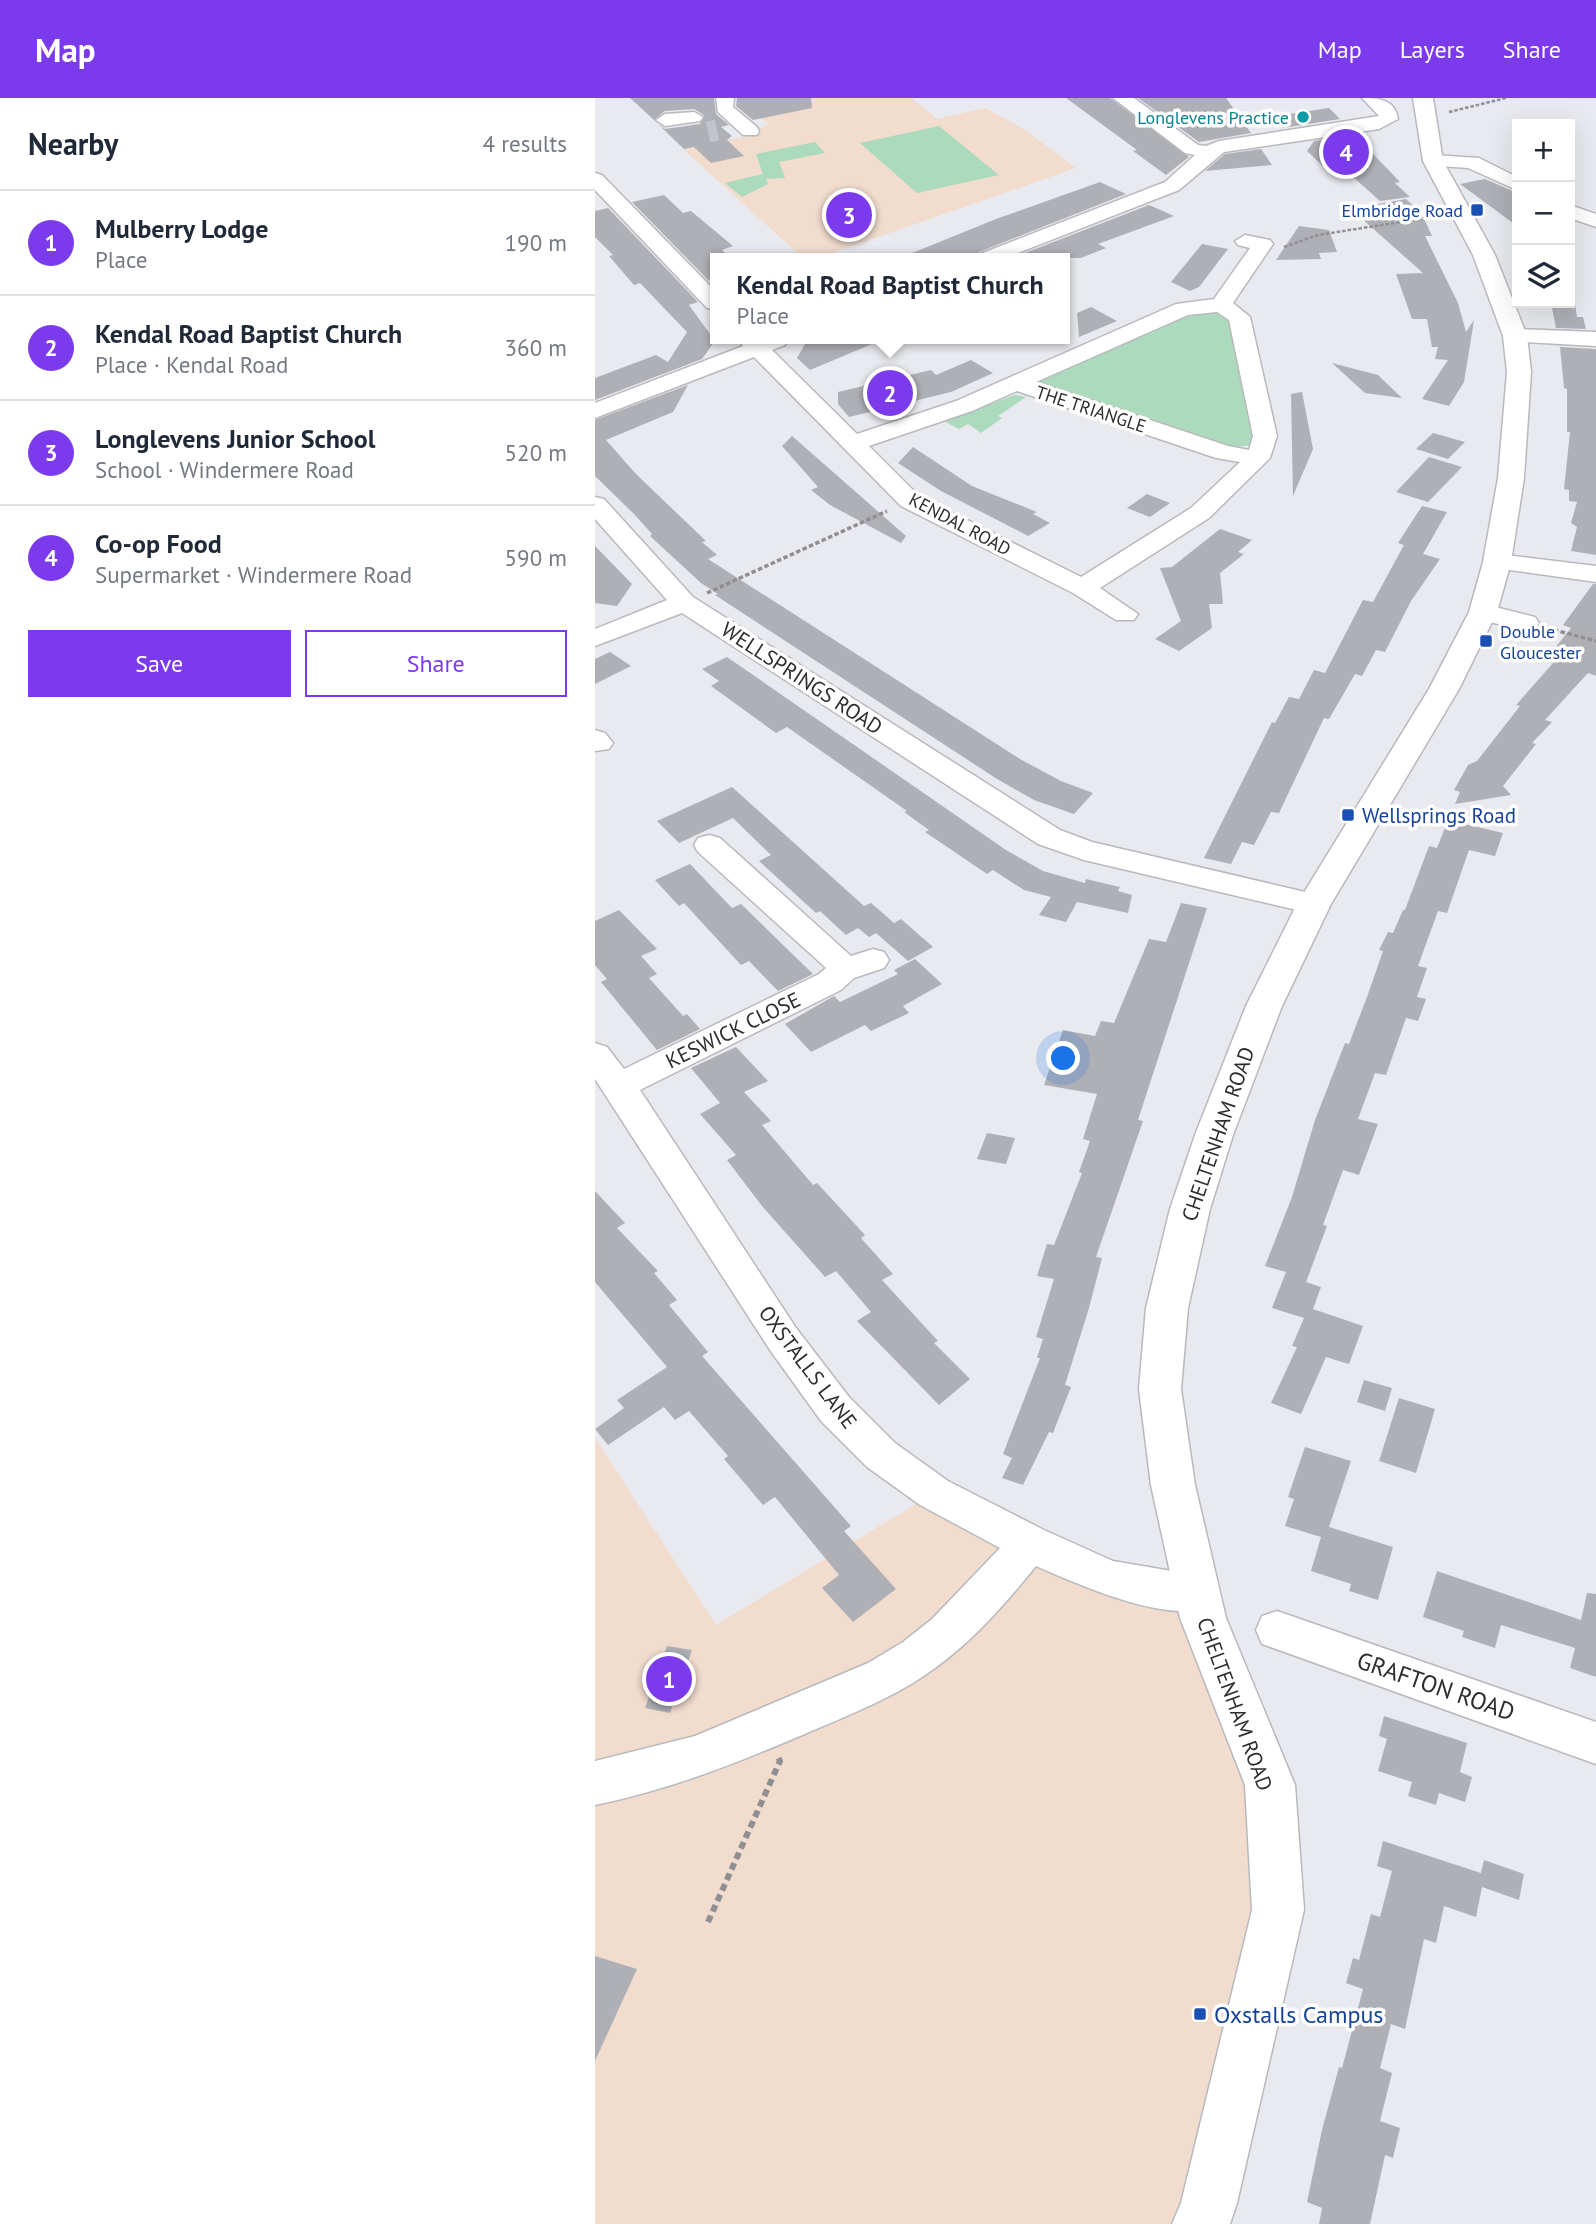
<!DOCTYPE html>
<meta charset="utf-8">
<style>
:root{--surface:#fff;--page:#f6f6f7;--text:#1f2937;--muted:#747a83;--line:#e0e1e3;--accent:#7c3aed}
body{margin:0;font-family:"PT Sans",sans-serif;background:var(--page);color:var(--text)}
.controls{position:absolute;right:21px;top:21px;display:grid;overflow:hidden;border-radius:0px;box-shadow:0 7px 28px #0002}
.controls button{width:63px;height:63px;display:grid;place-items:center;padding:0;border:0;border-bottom:2px solid var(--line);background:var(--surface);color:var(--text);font:35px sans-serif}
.you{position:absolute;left:469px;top:961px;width:24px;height:24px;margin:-18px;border:5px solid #fff;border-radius:50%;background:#1a73e8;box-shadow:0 0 0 10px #1a73e833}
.badge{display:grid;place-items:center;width:46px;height:46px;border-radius:50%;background:var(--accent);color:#fff;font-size:23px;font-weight:700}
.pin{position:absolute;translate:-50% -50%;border:4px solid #fff;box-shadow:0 2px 7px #0006}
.popup{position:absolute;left:115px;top:155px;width:360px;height:91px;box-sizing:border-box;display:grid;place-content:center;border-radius:0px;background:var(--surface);filter:drop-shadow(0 2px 5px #0005);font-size:23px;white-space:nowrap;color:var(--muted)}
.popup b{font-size:26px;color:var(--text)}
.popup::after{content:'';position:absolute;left:50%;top:100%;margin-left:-14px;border:14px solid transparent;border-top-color:var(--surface)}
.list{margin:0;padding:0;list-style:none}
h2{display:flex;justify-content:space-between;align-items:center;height:91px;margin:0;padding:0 28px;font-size:30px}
h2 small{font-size:23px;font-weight:400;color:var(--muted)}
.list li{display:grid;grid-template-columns:46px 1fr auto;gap:21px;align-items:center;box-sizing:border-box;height:105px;padding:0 28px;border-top:2px solid var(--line)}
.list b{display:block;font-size:26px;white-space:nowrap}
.list p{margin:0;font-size:23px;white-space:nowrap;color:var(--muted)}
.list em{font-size:23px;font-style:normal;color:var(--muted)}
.actions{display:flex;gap:14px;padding:21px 28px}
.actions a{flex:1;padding:16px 0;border:2px solid var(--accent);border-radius:0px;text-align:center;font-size:24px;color:var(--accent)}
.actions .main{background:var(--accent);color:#fff}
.icon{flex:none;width:38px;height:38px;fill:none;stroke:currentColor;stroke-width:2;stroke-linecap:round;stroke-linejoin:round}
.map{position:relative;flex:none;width:1001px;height:2126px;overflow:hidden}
header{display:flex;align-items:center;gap:42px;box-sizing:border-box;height:98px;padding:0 35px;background:var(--accent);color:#fff}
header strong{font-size:33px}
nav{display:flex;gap:38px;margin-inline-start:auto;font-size:24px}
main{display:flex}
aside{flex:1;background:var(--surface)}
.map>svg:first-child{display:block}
</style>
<header>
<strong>Map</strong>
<nav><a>Map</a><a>Layers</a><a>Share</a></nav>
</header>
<main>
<aside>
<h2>Nearby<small>4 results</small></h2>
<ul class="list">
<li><span class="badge">1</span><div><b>Mulberry Lodge</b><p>Place</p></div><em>190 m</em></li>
<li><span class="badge">2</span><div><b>Kendal Road Baptist Church</b><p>Place · Kendal Road</p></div><em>360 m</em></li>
<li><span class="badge">3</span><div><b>Longlevens Junior School</b><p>School · Windermere Road</p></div><em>520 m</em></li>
<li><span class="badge">4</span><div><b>Co-op Food</b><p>Supermarket · Windermere Road</p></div><em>590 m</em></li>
</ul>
<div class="actions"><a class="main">Save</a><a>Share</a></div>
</aside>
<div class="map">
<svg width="1001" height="2126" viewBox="0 0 1001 2126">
<rect width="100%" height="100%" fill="#e9eaef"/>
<g fill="#f1dcce">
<polygon points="148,0 317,0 342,21 391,10 430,32 481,70 223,160 208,160 89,52 165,35 164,30 174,26 142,2"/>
<polygon points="0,1340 121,1527 339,1395 600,1496 683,1812 606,2126 0,2126"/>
</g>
<g fill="#acdabc">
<polygon points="344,28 404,77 322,95 265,45"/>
<polygon points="220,44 230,55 184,64 190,80 171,81 173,86 147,99 130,85 168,76 161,56"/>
<polygon points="609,210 635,216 663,333 656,347 634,350 445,286 445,282"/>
<polygon points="420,297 431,299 403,318 407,320 386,335 373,326 364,331 349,323"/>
</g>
<g fill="#afb0b6">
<polygon points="35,0 119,0 121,16 134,27 126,29 137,38 132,42 149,58 116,65 99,49 89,51 64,27 70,31 105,26 109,17 99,11 70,13 59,22"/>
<polygon points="142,0 216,0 217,10 158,22 141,8"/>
<polygon points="471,0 515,0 594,59 571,77 538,53 542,52"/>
<polygon points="543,0 631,0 656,35 604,44"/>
<polygon points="734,10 745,21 688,30 676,19"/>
<polygon points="760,37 805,84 800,85 815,99 785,103 747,69 731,71 712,53 719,43"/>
<polygon points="666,51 677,67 610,73 630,56"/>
<polygon points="890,81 922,95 922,128 865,86"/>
<polygon points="505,84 531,96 384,154 379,160 305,160 401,121"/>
<polygon points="69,97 88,115 96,113 138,148 127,152 135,160 120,160 120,182 115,180 114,183 37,104"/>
<polygon points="811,101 827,116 837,138 830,138 863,205 871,234 879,222 869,284 854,308 827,301 853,262 840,261 843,249 837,249 832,221 817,221 801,176 828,175 756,111"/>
<polygon points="554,107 579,118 503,146 511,150 486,160 417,160"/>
<polygon points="13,110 103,204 94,207 120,243 107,261 0,302 0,280 61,257 73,264 92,234 45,185 39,187 14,158 18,157 0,139 0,113"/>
<polygon points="704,128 734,132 742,154 724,155 726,161 681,162"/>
<polygon points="607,146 633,151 604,189 595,193 576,184"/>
<polygon points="956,205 980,205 982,219 988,219 991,231 961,230"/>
<polygon points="496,209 522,223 484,239 482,215"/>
<polygon points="213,241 289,241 215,272 202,260"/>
<polygon points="965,249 1001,251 1001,457 976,453 982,429 976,425 982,404 974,403 974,392 969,391 975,334 972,334 972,291 969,290"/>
<polygon points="376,262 398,275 356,294 254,319 243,306 243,294 336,272 341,277"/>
<polygon points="737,265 783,277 807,300 770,295"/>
<polygon points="93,287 78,314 11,342 41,376 111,443 107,444 122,457 113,461 425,661 466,683 498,695 479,716 439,702 402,681 120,497 123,496 106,485 55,438 57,436 39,416 0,378 0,322"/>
<polygon points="707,294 718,351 698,398 696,296"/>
<polygon points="838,335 870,344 853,361 821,351"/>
<polygon points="197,338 311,438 306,445 235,407 216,392 223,389 187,348"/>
<polygon points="318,349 377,388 442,414 438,416 455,425 433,438 346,393 303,365"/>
<polygon points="834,359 867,369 833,404 801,394"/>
<polygon points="552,396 575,405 555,419 532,410"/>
<polygon points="827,408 852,414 828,456 845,461 816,503 790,554 781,552 767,578 760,576 734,621 729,620 684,715 676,714 659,747 647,744 636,766 609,760 677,624 680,625 694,599 704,601 719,572 730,575 768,502 778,504 809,447 803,445"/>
<polygon points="625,431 657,442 643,454 649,456 625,475 628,506 614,506 617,530 584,553 560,541 586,523 565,470 577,469"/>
<polygon points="0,448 37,486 22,508 0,505"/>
<polygon points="998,486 1001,486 1001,578 993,575 950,622 957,624 937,645 941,646 908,688 916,697 860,706 865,694 859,692 873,667 882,663 925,608 921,607 959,564 951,561 976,530 968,527"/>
<polygon points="15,554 36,568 0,586 0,561"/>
<polygon points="132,559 411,752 448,773 490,785 491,781 525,789 523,793 537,797 533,815 482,804 471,824 444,817 456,799 429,792 398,772 392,776 330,734 334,732 309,714 312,713 192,629 181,635 116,588 124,583 107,571"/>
<polygon points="137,689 269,808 276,805 299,825 306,821 338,849 313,863 281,835 292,829 274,839 263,830 251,837 225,813 221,815 164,763 176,757 138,720 84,745 62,723"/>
<polygon points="853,722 908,735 900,758 874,752 852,815 843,813 823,868 832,870 822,899 831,901 823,923 811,920 791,977 780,975 763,1021 783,1026 764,1077 748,1072 728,1127 732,1128 711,1184 726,1189 718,1211 768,1228 754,1266 731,1259 706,1316 676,1305 702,1249 697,1248 709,1220 677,1210 691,1174 670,1168 697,1099 720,1022 750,945 754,946 772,899 788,853 784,852 793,834 798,835 808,812 810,812 834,748 842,750"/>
<polygon points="95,766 137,810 146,806 218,876 183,893 154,863 146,867 89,805 84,808 60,782"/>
<polygon points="586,805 612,810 543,1022 548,1023 501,1159 507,1160 494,1210 470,1287 476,1289 458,1335 454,1334 428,1387 407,1380 417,1360 408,1356 445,1260 442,1260 448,1241 441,1239 459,1181 442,1178 452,1146 459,1147 487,1075 484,1074 495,1043 488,1041 502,996 449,987 468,932 500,938 506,923 519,925 554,841 571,844"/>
<polygon points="24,812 62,851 46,858 62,876 54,880 88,918 92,916 105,931 62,952 6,884 12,881 0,867 0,823"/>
<polygon points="320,861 347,886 308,908 314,915 276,933 270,927 216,954 190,926 239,898 245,904 303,876 299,872"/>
<polygon points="141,949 173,983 149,994 176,1023 167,1027 218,1087 222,1085 270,1137 266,1140 298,1176 287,1182 343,1243 339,1245 375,1281 344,1307 262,1223 276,1214 241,1173 230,1179 167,1108 132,1062 141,1057 105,1016 125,1005 96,970"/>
<polygon points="392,1035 420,1040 411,1066 382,1061"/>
<polygon points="0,1093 30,1125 22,1130 63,1173 59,1175 82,1202 74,1207 113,1254 107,1258 256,1428 249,1433 301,1491 258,1524 227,1490 244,1477 180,1399 168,1407 129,1361 133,1358 94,1313 80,1322 69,1309 13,1347 0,1331 29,1310 22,1302 72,1269 0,1184"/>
<polygon points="769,1282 797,1290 790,1313 762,1304"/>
<polygon points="804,1300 840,1311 821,1375 784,1363"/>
<polygon points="710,1349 756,1363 734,1429 798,1449 783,1502 754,1493 756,1486 716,1473 726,1439 690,1428 699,1401 693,1399"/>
<polygon points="842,1473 986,1522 992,1495 1001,1496 1001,1579 975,1570 980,1550 906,1527 900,1550 867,1539 869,1533 828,1519"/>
<polygon points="72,1548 97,1552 75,1615 50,1610"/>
<polygon points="789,1618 872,1645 865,1674 877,1679 870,1704 844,1695 841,1707 813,1698 817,1684 783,1673 792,1641 784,1638"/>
<polygon points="788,1743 886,1775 889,1762 929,1776 924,1802 887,1789 881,1819 849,1808 841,1845 829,1841 810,1931 796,1926 785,1970 797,1975 785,2023 805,2030 798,2060 790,2057 775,2126 724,2126 727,2110 712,2104 727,2032 744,1969 747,1970 768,1891 751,1885 758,1860 764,1862 776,1816 785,1819 797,1773 782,1768"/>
<polygon points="0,1858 42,1871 0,1963"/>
</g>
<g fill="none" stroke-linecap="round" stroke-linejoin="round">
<polyline stroke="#c3c4c9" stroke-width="21" stroke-dasharray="21 10" stroke-linecap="butt" points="113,34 122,32"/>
<g stroke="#b8b9be" stroke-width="3">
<g id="minor">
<polygon points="121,0 139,0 138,9 162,29 164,33 162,37 148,37 123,14"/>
<path d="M518,0h21l64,47 8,1 13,-5 160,-25 -17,-18c16,0 33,1 36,21l-19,10 -155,23 -45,38 -174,68h-28l3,-4 185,-72 30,-27 -10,-2z"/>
<polygon points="99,14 108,19 105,23 70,28 61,22 70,16"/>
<polygon points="838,57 884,60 922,79 922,92 873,70 831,67 828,63"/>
<polygon points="0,75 7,77 120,193 120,211 112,210 0,92"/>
<polygon points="975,107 1001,116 1001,129 975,120"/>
<path d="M650,137l25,5 3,4 -40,59 17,14 27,119 -7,22 -61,60 -109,70 38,26 -4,6h-18l-43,-27 -172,-87 -147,-149 -159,61v-15l148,-57 -5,-7h49l-2,6 -13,5 85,84 99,-33 220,-97 38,-5 36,-51 -12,-3 -3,-4zM622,214l12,8 24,116 -4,14 -21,-4 -192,-64 152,-67zM422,293l199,67 24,4 -49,46 -110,69 -162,-81 -50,-50 103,-35z"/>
<polygon points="920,231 1001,234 1001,248 912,243 909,238 912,233"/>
<polygon points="0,399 9,401 98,499 465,732 497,744 719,796 730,799 734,806 730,813 719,816 489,762 443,746 87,515 0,548 0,531 72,502 0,421"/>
<polygon points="902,456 1001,468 1001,484 893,469 889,464 893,459"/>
<polygon points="888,506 940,519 944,525 940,531 931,533 879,520 875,514 879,508"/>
<polygon points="0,632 10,635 18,645 14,651 0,653"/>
<path d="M114,737l11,3 131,118 22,-7 11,3 5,8 -5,8 -30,10 -13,12 -201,100 156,238 53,69 46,46 53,38 96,49 69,31 82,14 15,6 6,13 -6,13c-44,17 -133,-23 -174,-41 -30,37 -62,74 -101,102 -39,29 -84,46 -128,65 -70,30 -138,57 -212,72v-44l100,-25 173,-73 35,-21 29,-23 68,-71 -80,-43 -53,-38 -46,-46 -51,-71 -175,-271v-36l12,4 17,22 195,-95 7,-6 -128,-116 -4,-7 4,-7z"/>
<polygon points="682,1513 1001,1624 1001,1666 667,1546 661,1532 667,1518"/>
</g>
</g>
<g stroke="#b8b9be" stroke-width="3">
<polygon id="major" points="818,0 838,0 848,63 900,157 932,238 936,274 929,380 916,464 902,514 864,591 736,806 687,908 638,1037 615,1111 593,1210 586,1291 600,1387 631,1520 700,1687 709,1812 642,2105 635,2126 577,2126 586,2105 657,1812 650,1687 585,1520 556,1387 544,1291 551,1210 575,1111 600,1037 651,908 702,806 834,591 874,514 888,464 903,380 912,274 908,238 878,157 828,63"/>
</g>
<g stroke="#8f8f93" stroke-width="2.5" stroke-dasharray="3.5 2" stroke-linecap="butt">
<polyline points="854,14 911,0"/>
<polyline points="689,149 723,137 844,118"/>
</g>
<g stroke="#8f8f93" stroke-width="3.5" stroke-dasharray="4.5 2.5" stroke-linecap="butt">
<polyline points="112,495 292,413"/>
<polyline points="952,530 1001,543"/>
</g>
<polyline stroke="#8f8f93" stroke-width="6" stroke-dasharray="7 4.5" stroke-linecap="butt" points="113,1824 185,1663 183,1659"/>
<use href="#minor" fill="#fff" fill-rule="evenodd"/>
<use href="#major" fill="#fff" fill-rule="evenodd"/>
</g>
<circle fill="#0f9aa8" stroke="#fff" stroke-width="2.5" cx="708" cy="19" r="7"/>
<g fill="#1a4fb4" stroke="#fff" stroke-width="2.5">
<rect x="875" y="105" width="14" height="14" rx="3.5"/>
<rect x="884" y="536" width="14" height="14" rx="3.5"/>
<rect x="746" y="710" width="14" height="14" rx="3.5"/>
<rect x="598" y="1909" width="14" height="14" rx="3.5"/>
</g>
<g text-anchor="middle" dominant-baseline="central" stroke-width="7" stroke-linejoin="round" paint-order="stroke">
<g font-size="18" fill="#0d838f" stroke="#fff" text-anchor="end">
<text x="694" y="19">Longlevens Practice</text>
</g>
<g font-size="18" fill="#164399" stroke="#fff" text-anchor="end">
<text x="868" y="112">Elmbridge Road</text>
<text x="905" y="533" text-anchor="start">Double<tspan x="905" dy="21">Gloucester</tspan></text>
</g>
<g font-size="18" fill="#2d2d2f" stroke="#fff">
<text transform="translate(496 311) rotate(18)">THE TRIANGLE</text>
<text transform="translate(365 426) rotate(28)">KENDAL ROAD</text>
</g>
<g font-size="21" fill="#2d2d2f" stroke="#fff">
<text transform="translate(207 580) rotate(33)">WELLSPRINGS ROAD</text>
<text transform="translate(138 932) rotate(-26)">KESWICK CLOSE</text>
<text transform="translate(623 1036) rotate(-71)">CHELTENHAM ROAD</text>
<text transform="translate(213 1269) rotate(53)">OXSTALLS LANE</text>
<text transform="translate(640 1606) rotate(70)">CHELTENHAM ROAD</text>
</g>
<g font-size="21" fill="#164399" stroke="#fff" text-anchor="start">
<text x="767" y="717">Wellsprings Road</text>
</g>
<g font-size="24" fill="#2d2d2f" stroke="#fff">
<text transform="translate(841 1588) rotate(19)">GRAFTON ROAD</text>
</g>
<g font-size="24" fill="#164399" stroke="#fff" text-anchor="start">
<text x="619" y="1916">Oxstalls Campus</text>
</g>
</g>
</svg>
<div class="controls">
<button>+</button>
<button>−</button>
<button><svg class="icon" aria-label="layers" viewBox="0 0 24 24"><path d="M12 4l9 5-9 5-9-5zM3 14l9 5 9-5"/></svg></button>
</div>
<div class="you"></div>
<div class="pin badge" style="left:74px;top:1581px">1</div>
<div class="pin badge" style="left:295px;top:295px">2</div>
<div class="popup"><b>Kendal Road Baptist Church</b>Place</div>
<div class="pin badge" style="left:254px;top:117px">3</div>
<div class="pin badge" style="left:751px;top:54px">4</div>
</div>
</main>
